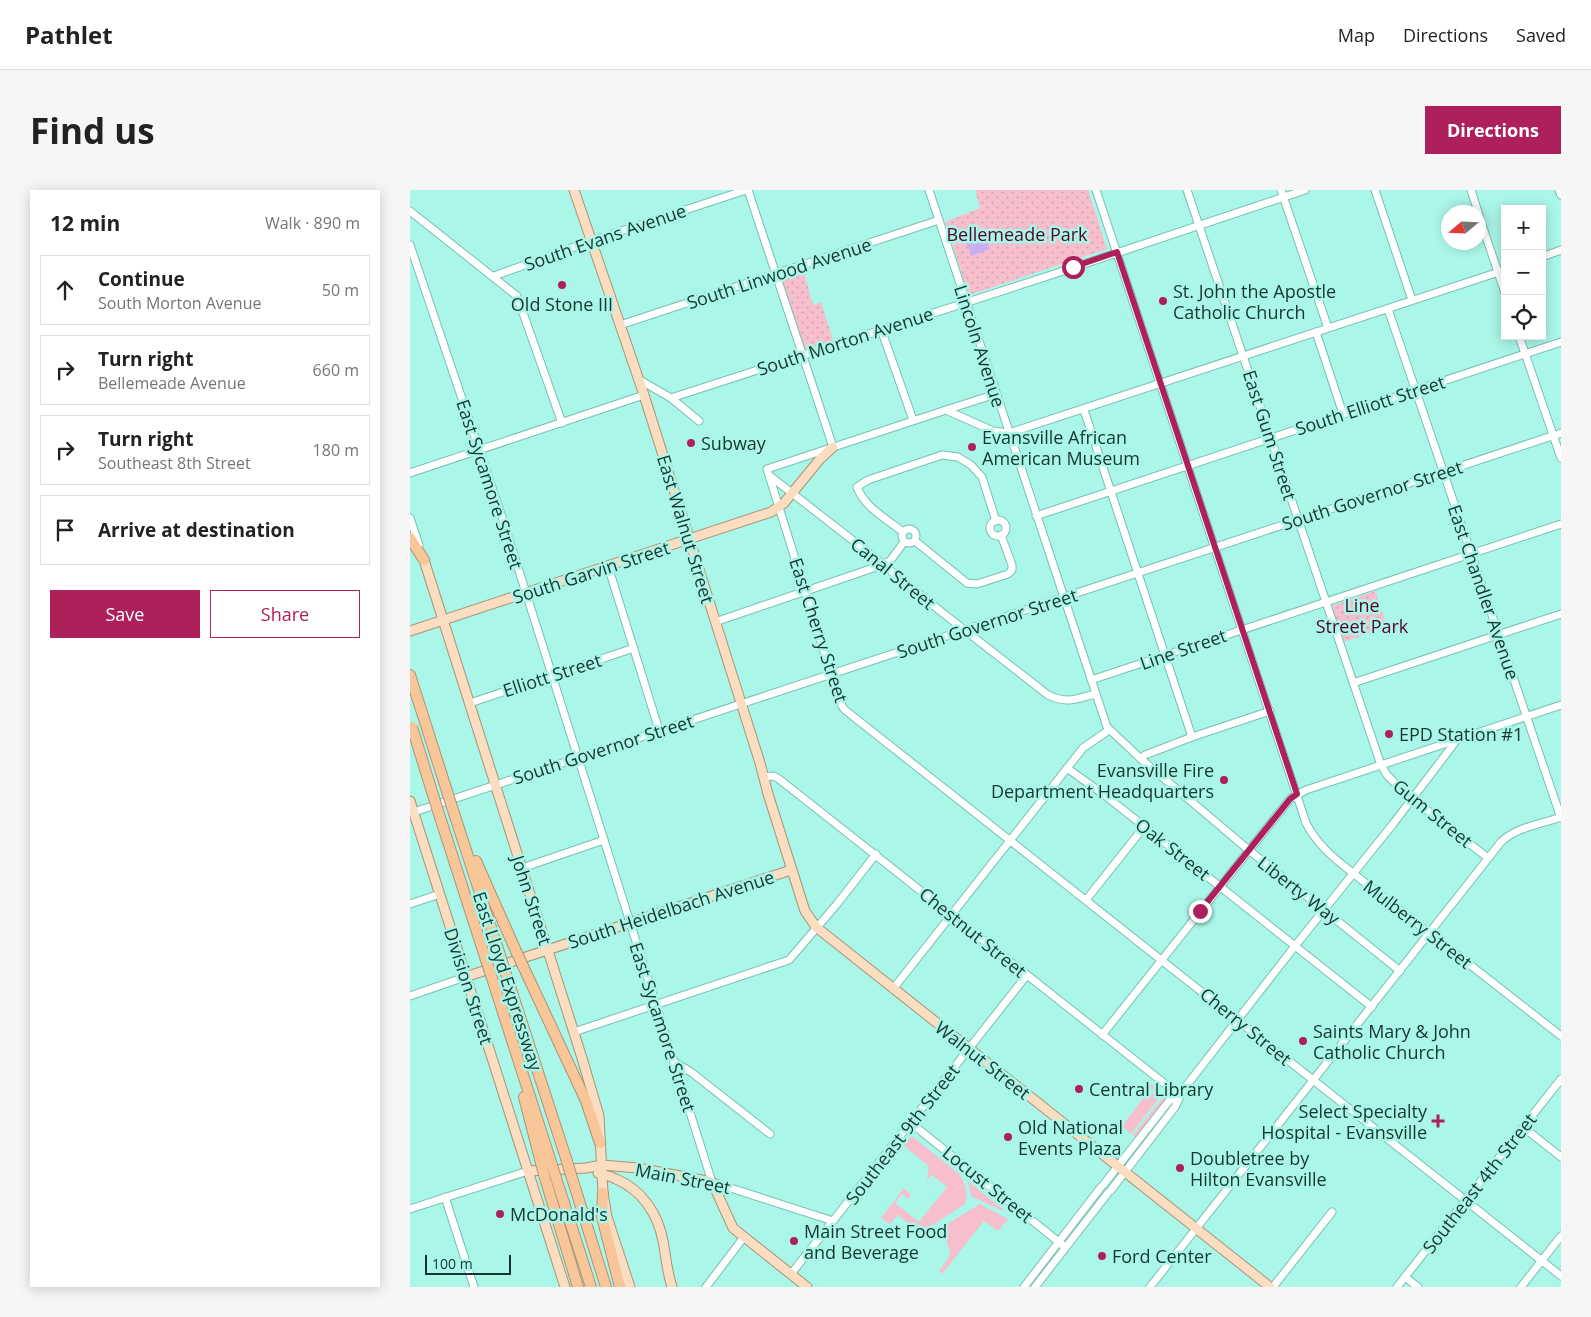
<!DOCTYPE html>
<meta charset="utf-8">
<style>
:root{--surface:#fff;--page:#f6f6f6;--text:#222;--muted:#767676;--line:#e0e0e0;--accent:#ae205b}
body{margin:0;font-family:"Open Sans",sans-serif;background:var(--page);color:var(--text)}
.controls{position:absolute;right:15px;top:15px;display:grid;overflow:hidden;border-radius:0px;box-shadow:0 2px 12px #0003}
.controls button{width:45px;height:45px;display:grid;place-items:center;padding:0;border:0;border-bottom:1px solid var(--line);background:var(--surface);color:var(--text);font:25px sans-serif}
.compass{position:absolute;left:1031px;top:15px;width:45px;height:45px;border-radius:50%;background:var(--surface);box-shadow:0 2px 12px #0003;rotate:251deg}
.scale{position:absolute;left:15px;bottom:12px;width:86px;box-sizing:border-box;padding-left:5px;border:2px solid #163631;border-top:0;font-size:14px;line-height:18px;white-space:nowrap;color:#163631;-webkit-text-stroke:4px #aaf6e8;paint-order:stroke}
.stop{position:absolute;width:15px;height:15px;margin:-11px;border:4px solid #ae205b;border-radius:50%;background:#fff}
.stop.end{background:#ae205b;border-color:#fff;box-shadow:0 1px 5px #0008}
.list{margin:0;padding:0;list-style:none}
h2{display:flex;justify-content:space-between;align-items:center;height:65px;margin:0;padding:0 20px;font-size:21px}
h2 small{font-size:16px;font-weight:400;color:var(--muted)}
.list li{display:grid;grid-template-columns:32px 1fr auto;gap:15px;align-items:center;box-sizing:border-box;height:70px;margin:0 10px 10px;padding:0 10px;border:1px solid var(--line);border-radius:0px}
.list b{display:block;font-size:19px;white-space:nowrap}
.list p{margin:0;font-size:16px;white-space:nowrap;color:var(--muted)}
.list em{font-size:16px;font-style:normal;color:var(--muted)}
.actions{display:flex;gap:10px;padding:15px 20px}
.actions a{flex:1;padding:11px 0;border:1px solid var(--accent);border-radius:0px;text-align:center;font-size:18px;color:var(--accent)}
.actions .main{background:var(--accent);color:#fff}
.icon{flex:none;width:28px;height:28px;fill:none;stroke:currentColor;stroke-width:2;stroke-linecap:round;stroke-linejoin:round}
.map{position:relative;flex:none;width:1151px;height:1097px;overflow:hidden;border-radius:0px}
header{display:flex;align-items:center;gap:30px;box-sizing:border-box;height:70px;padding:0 25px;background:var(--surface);border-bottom:1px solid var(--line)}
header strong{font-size:24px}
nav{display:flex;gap:28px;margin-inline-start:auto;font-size:18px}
.intro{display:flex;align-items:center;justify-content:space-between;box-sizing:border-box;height:120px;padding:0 30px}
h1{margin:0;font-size:35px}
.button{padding:12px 22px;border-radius:0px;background:var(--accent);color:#fff;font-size:18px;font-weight:700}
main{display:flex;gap:30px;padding:0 30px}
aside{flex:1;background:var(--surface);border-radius:0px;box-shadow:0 2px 12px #0003}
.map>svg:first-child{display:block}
</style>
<header>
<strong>Pathlet</strong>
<nav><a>Map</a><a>Directions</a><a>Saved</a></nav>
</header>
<div class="intro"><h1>Find us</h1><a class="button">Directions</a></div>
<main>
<aside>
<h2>12 min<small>Walk · 890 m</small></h2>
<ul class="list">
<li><svg class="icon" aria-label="ahead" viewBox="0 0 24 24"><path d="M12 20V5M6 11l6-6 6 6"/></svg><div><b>Continue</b><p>South Morton Avenue</p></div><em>50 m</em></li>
<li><svg class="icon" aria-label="right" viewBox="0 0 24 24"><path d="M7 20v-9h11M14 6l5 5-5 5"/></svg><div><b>Turn right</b><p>Bellemeade Avenue</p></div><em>660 m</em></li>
<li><svg class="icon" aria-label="right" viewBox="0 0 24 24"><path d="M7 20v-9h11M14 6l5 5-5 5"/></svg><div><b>Turn right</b><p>Southeast 8th Street</p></div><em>180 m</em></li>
<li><svg class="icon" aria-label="arrive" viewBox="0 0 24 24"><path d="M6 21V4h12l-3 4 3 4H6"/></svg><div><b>Arrive at destination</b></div></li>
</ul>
<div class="actions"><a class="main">Save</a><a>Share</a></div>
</aside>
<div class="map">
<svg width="1151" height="1097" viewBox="0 0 1151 1097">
<defs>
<pattern id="park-dots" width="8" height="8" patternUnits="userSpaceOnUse" patternTransform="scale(1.25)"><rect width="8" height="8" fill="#f7bfcd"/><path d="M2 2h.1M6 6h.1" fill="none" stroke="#d3a5b0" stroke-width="1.8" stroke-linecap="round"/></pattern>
</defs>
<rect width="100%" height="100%" fill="#aaf6e8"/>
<g fill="#f7bfcd">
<polygon points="738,891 752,904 721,944 712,936 735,906 738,908 744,901 736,894"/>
<polygon points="754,906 758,907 726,948 723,945"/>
<path d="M500,947h3l46,37c6,7 10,22 6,30l-45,29 -22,-18 -8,9 -9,-6 23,-30 7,7 -3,4 -6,-5 -7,9 24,19 28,-35 -15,-12 -5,5 2,-14 -26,-21z"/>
<polygon points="558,991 594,1020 593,1021 561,1006"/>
<polygon points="570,1014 598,1029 588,1041 574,1031 532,1084 529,1081 539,1067 540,1061 534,1044 537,1034"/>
</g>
<g fill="url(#park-dots)">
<polygon points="565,0 678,0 697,59 559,105 535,32 570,18"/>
<polygon points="393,79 403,115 411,112 423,150 395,160 371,87"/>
<polygon points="965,401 977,437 934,452 922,416"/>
</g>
<polygon fill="#c8aff0" points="556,44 556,46 562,44 563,48 575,44 580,59 561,66 554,45"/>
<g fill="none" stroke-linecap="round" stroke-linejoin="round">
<g stroke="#77c1b4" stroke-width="9">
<g id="minor">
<polyline points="338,0 423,257"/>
<polyline points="519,0 697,537 731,569 840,661 990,781"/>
<path d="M686,0l210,633c12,23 28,35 48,51l207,162"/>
<polyline points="777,0 971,575 977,585 994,602 1078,668"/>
<polyline points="871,0 918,138"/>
<polyline points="965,0 1002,110"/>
<polyline points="1061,0 1068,22"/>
<polyline points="1149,0 1151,5"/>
<polyline points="0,21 107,106 152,233"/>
<polyline points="1068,23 1095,103"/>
<polyline points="0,55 93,330 302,992 423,1031"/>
<polyline points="1132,67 1151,60"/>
<polyline points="1095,80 599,243 583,241 536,220 357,279 421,484 432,516 435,520 1151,1086"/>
<polyline points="84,86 181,51 336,0"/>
<polyline points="978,119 1151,628"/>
<polyline points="210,135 529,30"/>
<polyline points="471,139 503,230"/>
<polyline points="906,142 933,224"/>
<polyline points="1109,146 1151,268"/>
<polyline points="228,189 261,208 289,231"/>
<polyline points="261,208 638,86 895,0"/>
<polyline points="536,220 586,204"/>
<polyline points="674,220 782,547"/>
<polyline points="0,283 234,205"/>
<path d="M360,286l94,73 75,61 109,85c19,9 28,4 47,-1"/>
<polyline points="626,326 1151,152"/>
<polyline points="0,328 9,355"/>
<circle cx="588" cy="338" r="8"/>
<circle cx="499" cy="346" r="7"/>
<path d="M493,342c-16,-13 -39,-25 -46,-45l11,-7 74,-25 16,2 13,8 11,12 14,44"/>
<polyline points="505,351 557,393 567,394 598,384 602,380 602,375 591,345"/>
<polyline points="198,376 249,540"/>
<polyline points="305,432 472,375 480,371 494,352"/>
<polyline points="681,490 1151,334"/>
<polyline points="943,493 1151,424"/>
<polyline points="60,513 224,458"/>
<polyline points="731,569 735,565 782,547 860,521"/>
<polyline points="657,578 697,607 962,817"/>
<polyline points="354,587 364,586 369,589 769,905"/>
<polyline points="4,622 1151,243"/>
<polyline points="112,678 194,650"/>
<polyline points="676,710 734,637"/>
<polyline points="0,714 30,704"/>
<polyline points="483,799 673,558 699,540"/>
<polyline points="0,806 55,787"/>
<polyline points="164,842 379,770 427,714 466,664"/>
<polyline points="692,845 880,609 896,600 1151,515"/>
<polyline points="264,872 281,882 360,944"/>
<polyline points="501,933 655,1057"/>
<polyline points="1113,937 1151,967"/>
<polyline points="694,994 759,911 769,905"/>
<polyline points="701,1000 765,917 773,900 885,756 983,634 1046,551"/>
<polyline points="35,1007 64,1097"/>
<polyline points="0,1019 118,981"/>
<polyline points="381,1084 617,785"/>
<polyline points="995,1087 1008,1097"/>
<polyline points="296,1097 334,1047"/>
<polyline points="614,1097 691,997"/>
<polyline points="625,1097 698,1003"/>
<path d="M740,1097l351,-445c15,-15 41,-18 60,-25"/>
<polyline points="863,1097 922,1022"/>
<polyline points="987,1097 1151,889"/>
<polyline points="1111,1097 1151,1046"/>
</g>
</g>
<g stroke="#aa9475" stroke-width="11">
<g id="major">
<polyline points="164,0 234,205 350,573 358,604 395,721 406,737 860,1097"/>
<polyline points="14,370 172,868 187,919 189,926 193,1003 197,1027 220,1097"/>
<polyline points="0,441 361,322 374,313 410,269 423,257"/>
<polyline points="0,611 155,1097"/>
<polyline points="55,787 381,680"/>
<polyline points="118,981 176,978 192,975 228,978 302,992 323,1038 397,1097"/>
<path d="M188,983c6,2 12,3 18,6 26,11 42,35 47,62 3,16 4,31 9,46"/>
</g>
</g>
<g stroke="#aa9475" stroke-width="12">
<g id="highway">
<polyline points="0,348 14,370"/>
<polyline points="0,485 15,532"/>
<polyline points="42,617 90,765"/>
<polyline points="28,621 76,770"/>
<polyline points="66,671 106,761"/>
<polyline points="113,776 176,911 190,953"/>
<polyline points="96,784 156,968"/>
<polyline points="82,788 140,969"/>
<polyline points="114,907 130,969"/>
<polyline points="135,988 168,1097"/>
<polyline points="146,988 181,1097"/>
<polyline points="162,988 196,1097"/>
<polyline points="193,1003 192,1027 210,1097"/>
</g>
</g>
<use href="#minor" stroke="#fff" stroke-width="7"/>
<use href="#major" stroke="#fbddc2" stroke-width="9"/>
<use href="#highway" stroke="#f9c69a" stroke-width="10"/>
<g stroke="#aa9475" stroke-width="12" stroke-linecap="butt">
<g id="highway-bridge">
<polyline points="15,532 42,617"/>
<polyline points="2,537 28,621"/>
<polyline points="106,761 113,776"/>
<polyline points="90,765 96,784"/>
<polyline points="76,770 82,788"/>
<polyline points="156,968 162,988"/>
<polyline points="130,969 135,988"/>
<polyline points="140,969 146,988"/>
</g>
</g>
<use href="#highway-bridge" stroke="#f9c69a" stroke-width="10"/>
</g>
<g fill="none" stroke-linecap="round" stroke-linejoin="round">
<polyline stroke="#ae205b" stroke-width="6" points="663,77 707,62 887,604 880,609 790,721"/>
</g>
<g fill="#ae205b" stroke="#aaf6e8" stroke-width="2">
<circle cx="152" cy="95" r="5"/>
<circle cx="753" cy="111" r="5"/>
<circle cx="281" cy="253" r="5"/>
<circle cx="562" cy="257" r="5"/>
<circle cx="979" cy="544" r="5"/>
<circle cx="814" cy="590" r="5"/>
<circle cx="893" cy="851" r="5"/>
<circle cx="669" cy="899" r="5"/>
<path d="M1025.5 923.5h5v5h5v5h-5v5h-5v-5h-5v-5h5z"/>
<circle cx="598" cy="947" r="5"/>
<circle cx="770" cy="978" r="5"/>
<circle cx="90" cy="1024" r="5"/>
<circle cx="384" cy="1051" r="5"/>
<circle cx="692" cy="1066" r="5"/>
</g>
<g text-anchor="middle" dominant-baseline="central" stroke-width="5" stroke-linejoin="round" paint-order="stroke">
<g font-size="18" fill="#530427" stroke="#aaf6e8">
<text x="607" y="44">Bellemeade Park</text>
<text x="952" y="415">Line<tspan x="952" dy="21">Street Park</tspan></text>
</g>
<g font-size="18" fill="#163631" stroke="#aaf6e8">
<text transform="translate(195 47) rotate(-19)">South Evans Avenue</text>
<text transform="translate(369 83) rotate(-18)">South Linwood Avenue</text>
<text transform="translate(435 151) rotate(-18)">South Morton Avenue</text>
<text transform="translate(570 156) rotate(72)">Lincoln Avenue</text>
<text transform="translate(960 215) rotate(-18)">South Elliott Street</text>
<text transform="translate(860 245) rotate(72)">East Gum Street</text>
<text transform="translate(80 294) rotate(72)">East Sycamore Street</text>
<text transform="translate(962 305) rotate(-18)">South Governor Street</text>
<text transform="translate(276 339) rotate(73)">East Walnut Street</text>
<text transform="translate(181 382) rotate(-18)">South Garvin Street</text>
<text transform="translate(483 383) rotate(39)">Canal Street</text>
<text transform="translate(1074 402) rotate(71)">East Chandler Avenue</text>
<text transform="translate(577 433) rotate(-18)">South Governor Street</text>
<text transform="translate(409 440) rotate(72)">East Cherry Street</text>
<text transform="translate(773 459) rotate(-19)">Line Street</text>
<text transform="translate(142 485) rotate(-18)">Elliott Street</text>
<text transform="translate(193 559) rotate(-18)">South Governor Street</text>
<text transform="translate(1023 623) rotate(39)">Gum Street</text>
<text transform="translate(763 659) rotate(38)">Oak Street</text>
<text transform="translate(889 700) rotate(38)">Liberty Way</text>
<text transform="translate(122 710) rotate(72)">John Street</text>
<text transform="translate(261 719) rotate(-18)">South Heidelbach Avenue</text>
<text transform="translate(1008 734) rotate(38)">Mulberry Street</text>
<text transform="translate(563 742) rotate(39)">Chestnut Street</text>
<text transform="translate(98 791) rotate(72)">East Lloyd Expressway</text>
<text transform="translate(59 796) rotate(72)">Division Street</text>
<text transform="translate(836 836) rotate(39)">Cherry Street</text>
<text transform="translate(253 837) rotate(72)">East Sycamore Street</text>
<text transform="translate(573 870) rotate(38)">Walnut Street</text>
<text transform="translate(492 944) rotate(-52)">Southeast 9th Street</text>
<text transform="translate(273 988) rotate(11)">Main Street</text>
<text transform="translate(1069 993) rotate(-52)">Southeast 4th Street</text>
<text transform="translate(578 994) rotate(39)">Locust Street</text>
</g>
<g font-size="18" fill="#163631" stroke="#aaf6e8" text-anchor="start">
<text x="763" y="101">St. John the Apostle<tspan x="763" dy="21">Catholic Church</tspan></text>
<text x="152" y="114" text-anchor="middle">Old Stone III</text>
<text x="572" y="247">Evansville African<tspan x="572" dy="21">American Museum</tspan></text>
<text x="291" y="253">Subway</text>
<text x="989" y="544">EPD Station #1</text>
<text x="804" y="580" text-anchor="end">Evansville Fire<tspan x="804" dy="21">Department Headquarters</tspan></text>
<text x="903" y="841">Saints Mary &amp; John<tspan x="903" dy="21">Catholic Church</tspan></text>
<text x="679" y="899">Central Library</text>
<text x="1017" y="921" text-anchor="end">Select Specialty<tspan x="1017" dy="21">Hospital - Evansville</tspan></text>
<text x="608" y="937">Old National<tspan x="608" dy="21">Events Plaza</tspan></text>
<text x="780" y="968">Doubletree by<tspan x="780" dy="21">Hilton Evansville</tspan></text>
<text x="100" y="1024">McDonald's</text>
<text x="394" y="1041">Main Street Food<tspan x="394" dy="21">and Beverage</tspan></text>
<text x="702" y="1066">Ford Center</text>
</g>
</g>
</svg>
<div class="controls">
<button>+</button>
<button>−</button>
<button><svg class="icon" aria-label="locate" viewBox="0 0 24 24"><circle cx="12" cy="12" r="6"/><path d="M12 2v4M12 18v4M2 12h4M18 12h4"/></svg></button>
</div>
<svg class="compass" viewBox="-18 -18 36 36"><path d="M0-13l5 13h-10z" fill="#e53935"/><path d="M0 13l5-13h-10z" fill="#767676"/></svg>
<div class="scale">100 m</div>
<div class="stop" style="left:663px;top:77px"></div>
<div class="stop end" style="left:790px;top:721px"></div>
</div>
</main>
